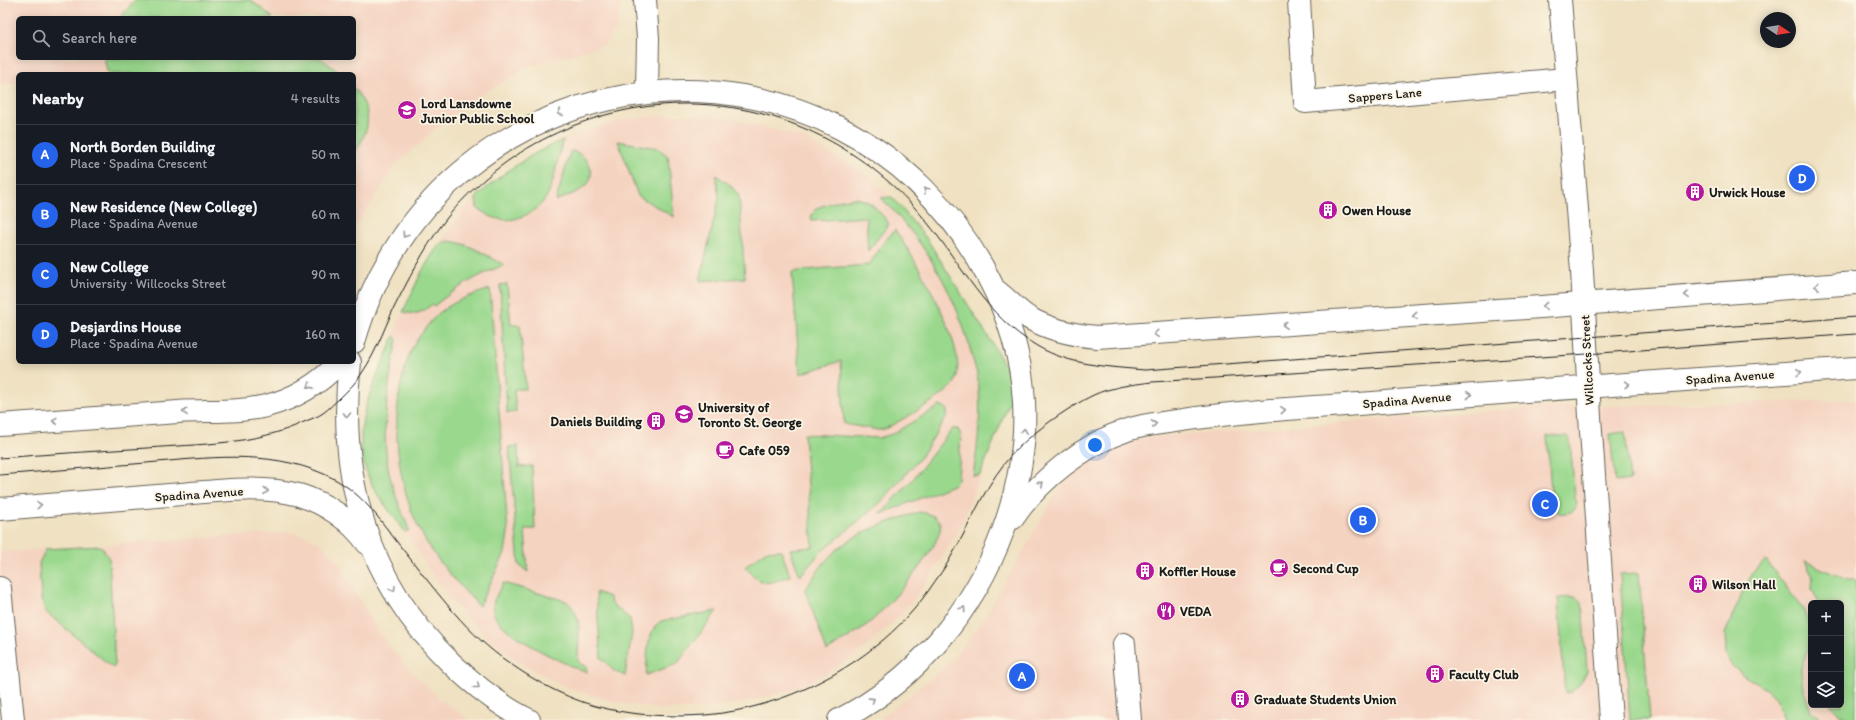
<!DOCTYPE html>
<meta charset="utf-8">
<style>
:root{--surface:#171b24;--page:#242831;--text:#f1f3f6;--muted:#9ea1a6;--line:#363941;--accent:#2563eb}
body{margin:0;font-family:Itim,sans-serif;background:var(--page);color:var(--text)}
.controls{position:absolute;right:12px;bottom:12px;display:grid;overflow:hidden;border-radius:6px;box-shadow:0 2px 10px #0003}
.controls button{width:36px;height:36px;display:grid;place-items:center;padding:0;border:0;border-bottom:1px solid var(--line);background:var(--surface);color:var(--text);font:20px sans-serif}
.compass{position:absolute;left:1760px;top:12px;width:36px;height:36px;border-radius:50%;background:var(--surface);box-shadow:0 2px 10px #0003;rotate:102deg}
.you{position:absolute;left:1095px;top:445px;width:14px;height:14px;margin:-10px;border:3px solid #fff;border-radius:50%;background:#1a73e8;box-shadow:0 0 0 6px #1a73e833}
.badge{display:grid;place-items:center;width:26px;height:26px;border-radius:50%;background:var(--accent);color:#fff;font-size:13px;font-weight:700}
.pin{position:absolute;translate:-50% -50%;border:2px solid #fff;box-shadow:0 1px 4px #0006}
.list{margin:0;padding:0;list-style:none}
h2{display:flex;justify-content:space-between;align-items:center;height:52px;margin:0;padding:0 16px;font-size:17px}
h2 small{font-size:13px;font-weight:400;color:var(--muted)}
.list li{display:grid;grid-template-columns:26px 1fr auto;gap:12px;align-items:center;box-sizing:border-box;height:60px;padding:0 16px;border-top:1px solid var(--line)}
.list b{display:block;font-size:15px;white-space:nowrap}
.list p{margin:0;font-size:13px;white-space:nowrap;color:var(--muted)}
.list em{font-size:13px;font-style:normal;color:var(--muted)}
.icon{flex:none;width:22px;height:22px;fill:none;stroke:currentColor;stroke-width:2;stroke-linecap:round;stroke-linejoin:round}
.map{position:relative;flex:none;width:1856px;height:720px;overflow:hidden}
.search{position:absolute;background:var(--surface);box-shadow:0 2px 10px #0003;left:16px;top:16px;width:340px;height:44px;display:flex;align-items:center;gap:10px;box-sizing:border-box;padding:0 14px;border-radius:6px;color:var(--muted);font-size:15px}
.panel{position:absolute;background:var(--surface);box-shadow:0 2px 10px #0003;left:16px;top:72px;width:340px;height:292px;border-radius:6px}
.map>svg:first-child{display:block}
</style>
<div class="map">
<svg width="1856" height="720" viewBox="0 0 1856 720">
<rect width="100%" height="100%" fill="#fcf5e5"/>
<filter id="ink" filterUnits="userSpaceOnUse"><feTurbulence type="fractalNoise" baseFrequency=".025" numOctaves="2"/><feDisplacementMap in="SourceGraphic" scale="8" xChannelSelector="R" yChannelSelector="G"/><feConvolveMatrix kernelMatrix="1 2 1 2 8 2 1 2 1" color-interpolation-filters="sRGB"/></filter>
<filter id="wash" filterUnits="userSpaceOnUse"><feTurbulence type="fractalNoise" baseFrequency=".012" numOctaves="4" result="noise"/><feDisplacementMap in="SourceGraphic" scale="16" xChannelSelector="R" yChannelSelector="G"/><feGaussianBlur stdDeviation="0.9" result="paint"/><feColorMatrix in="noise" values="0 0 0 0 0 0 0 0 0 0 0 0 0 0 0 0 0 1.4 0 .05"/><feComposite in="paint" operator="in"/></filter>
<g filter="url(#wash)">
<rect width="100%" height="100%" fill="#efe1c1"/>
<g fill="#f5d3c1" fill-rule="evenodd">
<path d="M0,0h620v12l-4,16 -11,17 -77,22 -52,31 -32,23 -49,45 -41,63v-155h-336v9l-18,1zM18,18h336v40h-336z"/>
<polygon points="660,115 696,115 733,119 804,138 867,175 892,198 927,239 992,343 1010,375 1010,401 961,525 930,577 914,599 890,625 861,651 827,673 790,691 743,703 699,709 662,709 625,704 589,695 553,681 521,663 491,641 464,615 440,586 405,532 382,503 371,484 364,463 361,441 362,417 369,394 379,372 403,312 422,271 439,244 466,208 492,182 522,161 554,143 588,130 623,120"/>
<path d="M1856,400v320h-978l64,-50 25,-28 15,-20 75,-130 18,-21 30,-19 18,-8 28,-7 379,-29zM1811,603h30v102h-30z"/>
<polygon points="290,532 306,536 319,543 336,558 367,613 387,644 410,670 440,699 469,720 0,720 0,552"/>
</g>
<g fill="#9ad88d" stroke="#5b7a54">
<polygon points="135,0 251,0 273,18 120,18"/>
<polygon points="104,58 321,58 341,74 108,74"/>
<path d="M354,88c19,24 17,40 0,66z"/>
<path d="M563,140c-5,17 -8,37 -15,54 -8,17 -31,29 -49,25 -8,-1 -16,-7 -22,-11l-1,-11c26,-23 54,-44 87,-57z"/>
<polygon points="618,141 658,148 668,156 674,217 638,196"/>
<path d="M572,151c17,4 28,26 10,38 -7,5 -18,8 -26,12l14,-49z"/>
<polygon points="716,175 730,185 739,196 745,278 700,281 719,198"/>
<path d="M892,197l35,42 65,104 18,32 2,8 -2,18 -30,74 -7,1c5,-31 9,-65 5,-96 -1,-8 -4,-16 -6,-24 -15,-60 -46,-114 -91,-158z"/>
<path d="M855,198c17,2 24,13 34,26l-21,27 -2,-34 -54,4 -1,-4 5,-9 25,-8z"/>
<path d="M895,230c19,28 76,119 60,152 -6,13 -56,39 -70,47l-7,1 -34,-6 -3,-63 -41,13 -8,-102 23,-3 54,-4 14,-22z"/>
<path d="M449,241c20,2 37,14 55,24 -26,10 -48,23 -70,41l-2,-2c-9,9 -16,11 -29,8l19,-41 17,-27z"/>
<polygon points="507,284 511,325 520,325 526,389 514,389 516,412 507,413 500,285"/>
<path d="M490,289l18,244 -3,20 -26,53c-18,-19 -38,-40 -52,-63 -32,-52 -40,-133 -17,-190 4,-11 15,-24 22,-33 15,-17 37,-24 58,-31z"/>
<path d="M394,336l3,3c-9,49 -18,94 -6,142 5,17 12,33 18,49l-4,2c-11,-16 -24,-30 -33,-47 -27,-55 2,-99 22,-149z"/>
<polygon points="940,406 947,409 947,416 921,457 880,503 821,552 800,576 790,549 813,547 804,434 879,438 892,434"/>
<polygon points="952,429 958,429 961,435 958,480 953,485 881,514 913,479"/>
<polygon points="1625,432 1630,480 1615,482 1610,434"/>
<polygon points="1547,436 1568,436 1570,441 1576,508 1571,512 1560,514 1552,506"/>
<polygon points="518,446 519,467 532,466 535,529 525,529 528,572 519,565 509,447"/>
<path d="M919,512c8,1 17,3 21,11 7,19 -57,89 -72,101 -13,10 -28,18 -41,27l-22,-61c10,-15 20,-31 35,-43 22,-18 53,-26 79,-35z"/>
<polygon points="101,546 109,558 115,666 113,668 45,611 41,598 39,563 46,549"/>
<path d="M781,550l9,26c-25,9 -26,11 -45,-9l20,-16z"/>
<polygon points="1766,560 1804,611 1811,630 1809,645 1801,669 1803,688 1811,711 1822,720 1783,720 1776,698 1768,690 1743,675 1731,665 1726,655 1725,634 1744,589 1754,571"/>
<path d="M1805,561l42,19h9v140c-10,0 -19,-7 -26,-15h11v-102h-22l-7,-14 1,-12z"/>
<polygon points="1639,573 1650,720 1630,720 1620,574"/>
<path d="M503,583l63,18c18,13 12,40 12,60l4,4 4,1 1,7c-22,-9 -88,-39 -94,-61 -2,-10 6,-21 10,-29z"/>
<polygon points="596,592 609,597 612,604 630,619 632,633 625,676 614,671 601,658"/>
<polygon points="1575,597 1582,602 1587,671 1580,684 1572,692 1565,693 1558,598"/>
<path d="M717,611l-40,53 -31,11c2,-16 -1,-43 15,-54z"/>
</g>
</g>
<g filter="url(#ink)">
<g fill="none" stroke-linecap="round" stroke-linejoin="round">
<g stroke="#666156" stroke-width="24">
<g id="minor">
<polyline points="645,0 648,38 647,91"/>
<polyline points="1299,0 1305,102 1566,79"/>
<polyline points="1560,0 1582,271 1590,417 1611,720"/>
<polyline points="0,588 13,720"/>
<polyline points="1124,644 1130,720"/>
</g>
</g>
<g stroke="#666156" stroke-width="24">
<g id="major">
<path d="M998,292c10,8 20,19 31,26 21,12 44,17 68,19l444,-30 315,-24"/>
<path d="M354,342c86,-301 489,-342 634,-65 44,83 47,166 15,254 -29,79 -88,151 -164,189"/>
<path d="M350,362c-13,114 17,220 101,301 23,22 49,43 78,57"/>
<path d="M0,425c59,-4 119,-9 178,-13 29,-2 59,1 88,-6 28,-7 54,-23 74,-44"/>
<path d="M0,509c56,-5 113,-9 169,-14 40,-3 91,-11 130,0 26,8 52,25 68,48"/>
<path d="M1013,518c25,-37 71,-74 114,-88 17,-6 38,-7 56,-10 58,-9 117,-12 176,-16 165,-14 331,-24 497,-36"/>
</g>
</g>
<use href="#minor" stroke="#fff" stroke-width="22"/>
<use href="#major" stroke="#fff" stroke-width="22"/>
<g stroke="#1c1c1c" stroke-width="1">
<path d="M0,458c49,-4 98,-7 147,-10 52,-4 109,-3 157,-26 6,-3 14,-5 19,-9 6,-4 11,-10 16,-14 8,-8 17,-16 23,-26 16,-23 24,-51 37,-75 15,-29 30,-58 51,-84 59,-70 148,-111 240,-110 92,1 179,46 236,117 37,45 58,94 111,125 32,19 71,21 108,24l711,-53"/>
<path d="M0,475c49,-4 97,-8 146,-12 60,-5 121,-14 178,11 40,17 58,50 84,82 29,36 61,80 100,106 29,21 65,40 100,47 31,7 66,8 97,6 85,-7 175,-55 224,-125 8,-12 17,-23 23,-35 18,-30 30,-63 52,-91 17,-22 40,-39 63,-54 13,-8 29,-18 44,-21 13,-4 27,-5 41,-7l435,-28 269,-20"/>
</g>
</g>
<defs><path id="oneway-chevron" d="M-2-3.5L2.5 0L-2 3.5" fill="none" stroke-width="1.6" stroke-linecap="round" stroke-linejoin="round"/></defs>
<g stroke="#999">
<use href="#oneway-chevron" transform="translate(560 113) rotate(157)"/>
<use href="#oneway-chevron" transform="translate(926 190) rotate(-137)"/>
<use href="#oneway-chevron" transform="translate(405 235) rotate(124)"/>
<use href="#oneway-chevron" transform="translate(1817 286) rotate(176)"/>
<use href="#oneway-chevron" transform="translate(1687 295) rotate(176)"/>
<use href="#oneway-chevron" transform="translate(1545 306) rotate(175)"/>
<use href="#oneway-chevron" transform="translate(1415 316) rotate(176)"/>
<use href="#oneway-chevron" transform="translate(1285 325) rotate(176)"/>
<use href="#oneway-chevron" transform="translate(1156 334) rotate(176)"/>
<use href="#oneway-chevron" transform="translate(1799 372) rotate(-4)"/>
<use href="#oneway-chevron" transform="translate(1627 384) rotate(-4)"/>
<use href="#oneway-chevron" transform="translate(310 386) rotate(147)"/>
<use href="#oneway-chevron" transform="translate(1469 395) rotate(-5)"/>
<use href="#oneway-chevron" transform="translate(1283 410) rotate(-5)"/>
<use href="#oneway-chevron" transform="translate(185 412) rotate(178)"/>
<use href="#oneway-chevron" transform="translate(347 415) rotate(91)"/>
<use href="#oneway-chevron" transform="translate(55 421) rotate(176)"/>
<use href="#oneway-chevron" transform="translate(1154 424) rotate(-11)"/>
<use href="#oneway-chevron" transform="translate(1024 431) rotate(-84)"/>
<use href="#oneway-chevron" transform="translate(1041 484) rotate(-41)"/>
<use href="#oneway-chevron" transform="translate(266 491) rotate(2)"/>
<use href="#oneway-chevron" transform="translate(39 505) rotate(-5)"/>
<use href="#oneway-chevron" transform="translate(393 589) rotate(60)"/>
<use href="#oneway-chevron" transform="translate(963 609) rotate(-56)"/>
<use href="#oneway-chevron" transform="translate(477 686) rotate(38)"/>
<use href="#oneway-chevron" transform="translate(872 700) rotate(-33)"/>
</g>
</g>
<defs>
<g id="school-disc" transform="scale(1)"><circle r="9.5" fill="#b5179e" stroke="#fcf5e5"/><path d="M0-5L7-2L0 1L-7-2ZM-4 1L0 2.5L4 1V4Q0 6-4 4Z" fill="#fff"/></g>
<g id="building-disc" transform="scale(1)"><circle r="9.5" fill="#b5179e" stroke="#fcf5e5"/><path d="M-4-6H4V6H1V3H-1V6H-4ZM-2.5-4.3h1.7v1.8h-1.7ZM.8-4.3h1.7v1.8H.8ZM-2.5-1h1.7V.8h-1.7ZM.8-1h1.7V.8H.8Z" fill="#fff"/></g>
<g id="university-disc" transform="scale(1)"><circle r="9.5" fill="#b5179e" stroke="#fcf5e5"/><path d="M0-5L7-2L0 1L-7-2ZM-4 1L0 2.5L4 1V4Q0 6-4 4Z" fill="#fff"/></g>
<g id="cafe-disc" transform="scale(1)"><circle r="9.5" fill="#b5179e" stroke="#fcf5e5"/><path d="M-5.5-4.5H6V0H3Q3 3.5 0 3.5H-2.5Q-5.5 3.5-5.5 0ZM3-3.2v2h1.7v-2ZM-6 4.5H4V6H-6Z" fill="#fff"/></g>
<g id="restaurant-disc" transform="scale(1)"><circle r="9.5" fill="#b5179e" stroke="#fcf5e5"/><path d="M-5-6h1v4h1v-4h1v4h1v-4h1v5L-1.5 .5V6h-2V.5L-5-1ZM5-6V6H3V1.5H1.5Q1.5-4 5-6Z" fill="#fff"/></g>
</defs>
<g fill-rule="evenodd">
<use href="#school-disc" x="407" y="110"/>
<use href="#building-disc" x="1695" y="192"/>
<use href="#building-disc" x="1328" y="210"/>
<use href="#university-disc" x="684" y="414"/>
<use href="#building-disc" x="656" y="421"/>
<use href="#cafe-disc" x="725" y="450"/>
<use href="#cafe-disc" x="1279" y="568"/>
<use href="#building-disc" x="1145" y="571"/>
<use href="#building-disc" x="1698" y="584"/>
<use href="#restaurant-disc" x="1166" y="611"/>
<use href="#building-disc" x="1435" y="674"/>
<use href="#building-disc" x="1240" y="699"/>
</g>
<g text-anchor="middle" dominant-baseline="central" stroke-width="3.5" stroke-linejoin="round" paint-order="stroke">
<g font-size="13" fill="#1c1c1c" stroke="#fcf5e5">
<text transform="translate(1385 95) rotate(-5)">Sappers Lane</text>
<text transform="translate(1587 360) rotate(-93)">Willcocks Street</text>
<text transform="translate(1730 377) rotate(-4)">Spadina Avenue</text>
<text transform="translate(1407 400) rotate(-5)">Spadina Avenue</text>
<text transform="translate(199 494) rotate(-4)">Spadina Avenue</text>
</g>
<g font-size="13" font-weight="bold" fill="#1c1c1c" stroke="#fcf5e5" text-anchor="start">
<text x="421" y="103">Lord Lansdowne<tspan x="421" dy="15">Junior Public School</tspan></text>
<text x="1709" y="192">Urwick House</text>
<text x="1342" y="210">Owen House</text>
<text x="698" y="407">University of<tspan x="698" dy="15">Toronto St. George</tspan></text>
<text x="642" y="421" text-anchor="end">Daniels Building</text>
<text x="739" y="450">Cafe 059</text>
<text x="1293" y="568">Second Cup</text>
<text x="1159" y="571">Koffler House</text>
<text x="1712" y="584">Wilson Hall</text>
<text x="1180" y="611">VEDA</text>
<text x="1449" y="674">Faculty Club</text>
<text x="1254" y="699">Graduate Students Union</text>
</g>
</g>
</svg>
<div class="controls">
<button>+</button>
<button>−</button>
<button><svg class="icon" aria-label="layers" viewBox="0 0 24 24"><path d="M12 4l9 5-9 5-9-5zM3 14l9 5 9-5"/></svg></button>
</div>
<svg class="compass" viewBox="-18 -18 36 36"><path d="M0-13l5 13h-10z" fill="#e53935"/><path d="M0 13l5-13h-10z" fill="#9ea1a6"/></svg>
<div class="you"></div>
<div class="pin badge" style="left:1022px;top:676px">A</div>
<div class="pin badge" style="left:1363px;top:520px">B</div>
<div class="pin badge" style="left:1545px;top:504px">C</div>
<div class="pin badge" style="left:1802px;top:178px">D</div>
<div class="search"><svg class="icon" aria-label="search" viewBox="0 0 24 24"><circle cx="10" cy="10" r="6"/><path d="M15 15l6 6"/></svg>Search here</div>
<section class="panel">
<h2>Nearby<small>4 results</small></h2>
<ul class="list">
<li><span class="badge">A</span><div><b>North Borden Building</b><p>Place · Spadina Crescent</p></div><em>50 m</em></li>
<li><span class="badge">B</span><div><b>New Residence (New College)</b><p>Place · Spadina Avenue</p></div><em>60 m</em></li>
<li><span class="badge">C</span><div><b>New College</b><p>University · Willcocks Street</p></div><em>90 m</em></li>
<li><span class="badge">D</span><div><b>Desjardins House</b><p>Place · Spadina Avenue</p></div><em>160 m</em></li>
</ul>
</section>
</div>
